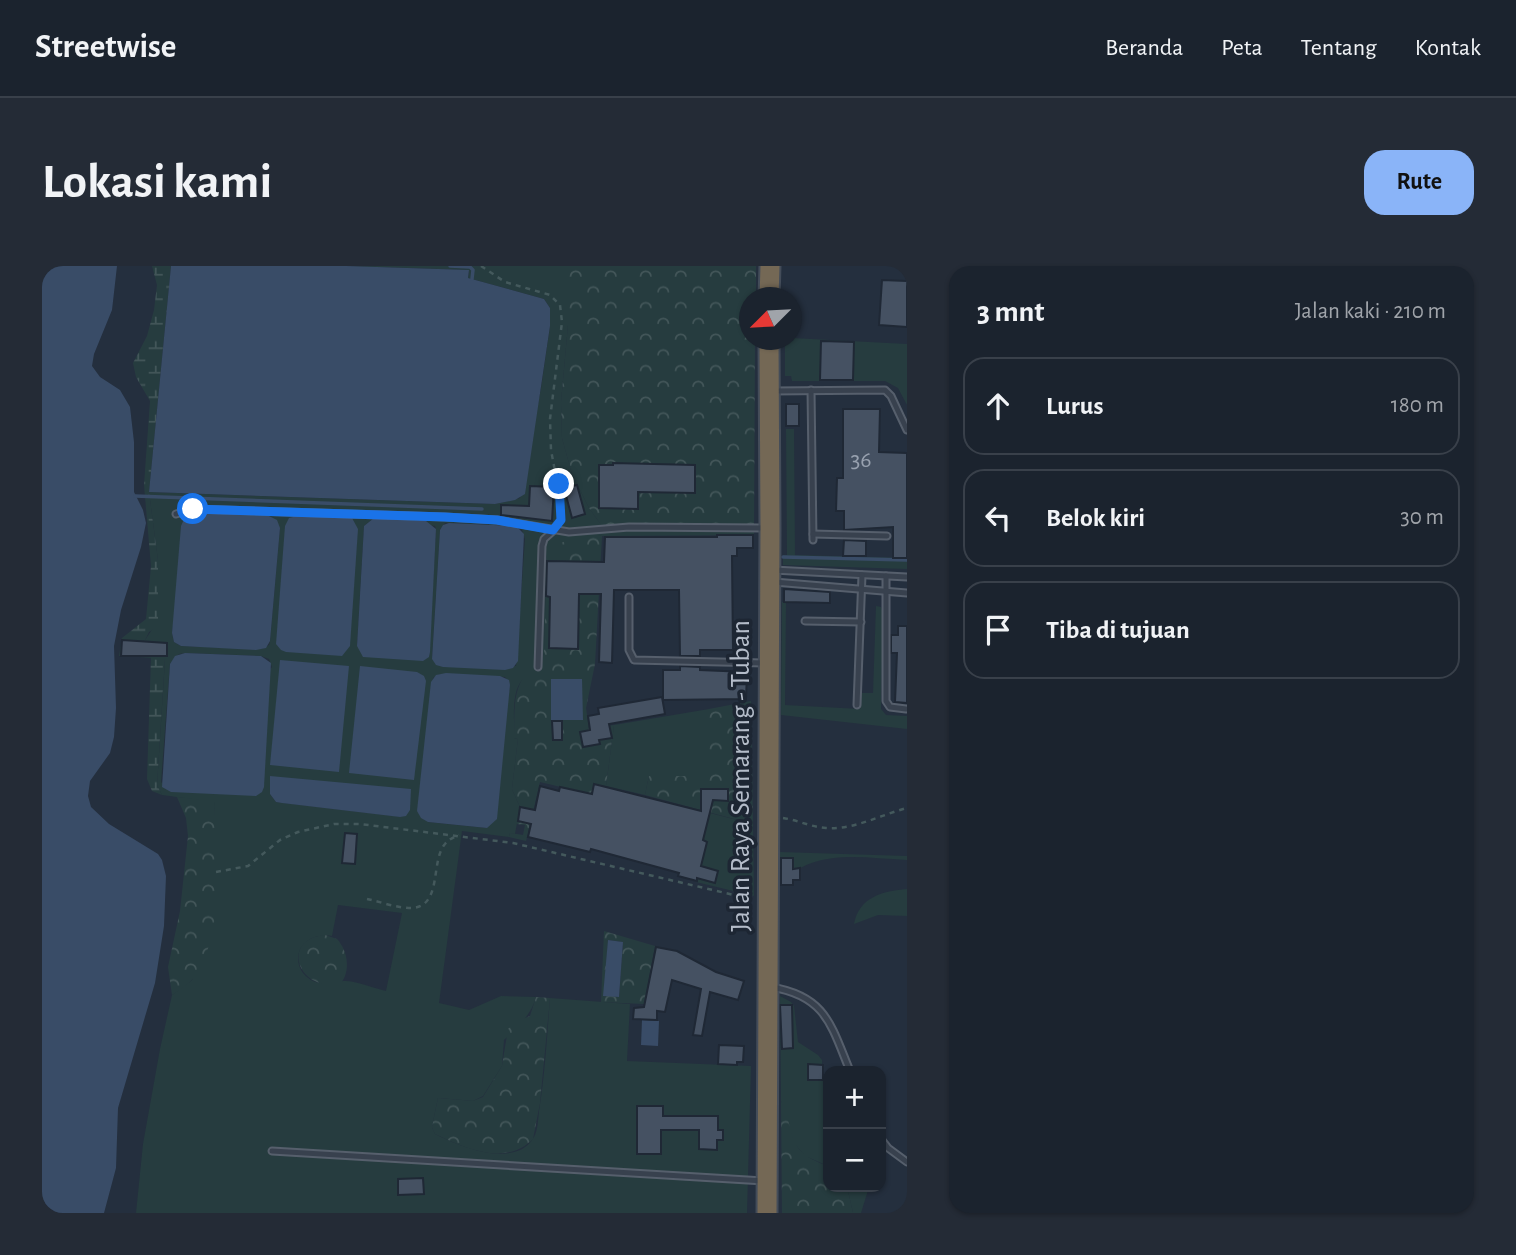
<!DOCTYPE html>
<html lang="id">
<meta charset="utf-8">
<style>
:root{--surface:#1b232e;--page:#242b36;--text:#f1f3f6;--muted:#a0a4aa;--line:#39404a;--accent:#8ab4f8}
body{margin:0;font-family:"Alegreya Sans",sans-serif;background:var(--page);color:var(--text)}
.controls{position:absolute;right:21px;bottom:21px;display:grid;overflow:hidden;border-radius:14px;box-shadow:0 2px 5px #0004}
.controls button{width:63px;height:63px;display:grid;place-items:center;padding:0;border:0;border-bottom:2px solid var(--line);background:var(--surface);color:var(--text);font:35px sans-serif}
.compass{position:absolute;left:697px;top:21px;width:63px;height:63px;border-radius:50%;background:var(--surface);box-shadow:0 2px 5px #0004;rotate:246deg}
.stop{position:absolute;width:21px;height:21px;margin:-16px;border:5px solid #1a73e8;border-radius:50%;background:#fff}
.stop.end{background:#1a73e8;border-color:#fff;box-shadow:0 2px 7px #0008}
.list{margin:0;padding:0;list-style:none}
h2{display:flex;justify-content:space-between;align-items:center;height:91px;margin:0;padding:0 28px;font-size:30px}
h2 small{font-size:23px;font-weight:400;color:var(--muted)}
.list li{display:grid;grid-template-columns:46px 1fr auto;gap:21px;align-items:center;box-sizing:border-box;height:98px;margin:0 14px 14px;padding:0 14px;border:2px solid var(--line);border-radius:21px}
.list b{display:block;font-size:26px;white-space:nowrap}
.list em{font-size:23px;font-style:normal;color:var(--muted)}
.icon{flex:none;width:38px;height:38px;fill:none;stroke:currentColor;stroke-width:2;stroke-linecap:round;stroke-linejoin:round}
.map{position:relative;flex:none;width:865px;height:947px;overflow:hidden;border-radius:21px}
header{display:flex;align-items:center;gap:42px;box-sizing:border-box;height:98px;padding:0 35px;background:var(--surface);border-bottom:2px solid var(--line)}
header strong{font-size:33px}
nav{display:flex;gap:38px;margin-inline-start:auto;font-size:24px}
.intro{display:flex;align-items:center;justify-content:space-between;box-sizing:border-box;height:168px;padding:0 42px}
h1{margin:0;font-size:49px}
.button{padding:18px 32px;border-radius:21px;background:var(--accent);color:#111;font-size:24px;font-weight:700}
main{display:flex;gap:42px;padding:0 42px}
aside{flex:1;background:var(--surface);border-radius:21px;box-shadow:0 2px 5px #0004}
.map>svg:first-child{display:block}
</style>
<header>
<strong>Streetwise</strong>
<nav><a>Beranda</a><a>Peta</a><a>Tentang</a><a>Kontak</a></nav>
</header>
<div class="intro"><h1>Lokasi kami</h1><a class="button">Rute</a></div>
<main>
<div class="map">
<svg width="865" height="947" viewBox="0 0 865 947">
<defs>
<pattern id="forest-crowns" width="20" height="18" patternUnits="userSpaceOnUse" patternTransform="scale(1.75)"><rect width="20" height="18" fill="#263c3f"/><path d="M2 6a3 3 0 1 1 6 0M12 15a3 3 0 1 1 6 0" fill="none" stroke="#435659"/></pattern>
<pattern id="wetland-marsh" width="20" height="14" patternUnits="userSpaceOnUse" patternTransform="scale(1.75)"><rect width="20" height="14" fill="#263c3f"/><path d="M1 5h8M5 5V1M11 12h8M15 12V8" fill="none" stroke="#435659"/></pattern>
</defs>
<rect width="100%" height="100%" fill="#242f3e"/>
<g fill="#263c3f" fill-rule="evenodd">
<path d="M304,0h222v59l-7,77 1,36 10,36 17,34 11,15 2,12 -55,17 -3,101c-4,14 -17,19 -24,30 -9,14 -5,40 -6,55l4,1 -6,50 8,18 -5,27 -5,-1 -1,4 -47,-6 -23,172 30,7 32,-14 35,1c-5,19 -18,29 -32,43l-2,26 -19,30 -10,5 -35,-3 -6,29 3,7c24,12 80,36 99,3 4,-7 4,-18 5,-26 6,-37 8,-75 11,-113l80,6 -3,57 124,5 -4,147h-611l7,-69 17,-95 12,-54 20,-15 24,-97 -2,-81 -52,-7 -5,-10 8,-126 -26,-2 1,-16 5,-1 8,-12 5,-67 -9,-69 346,12 25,-6 21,-110 9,-62v-18l-6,-9 -76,-21 1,-8zM156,246l71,4 11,12 -10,113 -1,4 -7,4 -81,-3 -7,-4 -2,-9 17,-119zM332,252l61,8 1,3 -7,128 -72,-11 7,-120zM403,257l71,3 6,4 3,9 -9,127 -84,-7 8,-129zM143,387l76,3 8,3 3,8 -111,116 9,-119 9,-10zM398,408l65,3 5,8 -23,143 -59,-6 5,-144zM228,510l133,41 -127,-15 -6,-8zM296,639l64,8 -16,78c-13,-3 -31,-11 -43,-10 -10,1 -22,5 -32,-1 -24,-15 -13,-49 21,-44z"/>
<polygon points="750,72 865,78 865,139 856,122 843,115 750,115 749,110 743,110 743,74"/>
<polygon points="744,163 752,163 753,289 865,292 865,303 741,299 741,289 745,289"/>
<polygon points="740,336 744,336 743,439 818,443 819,427 831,427 834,340 839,341 841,347 839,443 844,449 865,450 865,463 739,449"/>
<polygon points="667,443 668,510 607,510 603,529 564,520 572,459"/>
<polygon points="668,547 711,558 712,630 654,616 659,579"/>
<path d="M738,586l127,4v4c-48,-2 -88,-12 -127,22z"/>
<path d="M865,623v27l-29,-1 -24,9c5,-27 29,-33 53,-35z"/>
<polygon points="738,730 749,736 752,740 756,776 776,789 780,794 782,836 786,849 786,900 763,890 752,877 739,835"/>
<polygon points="805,921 827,921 819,947 811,947"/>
</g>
<g fill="url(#forest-crowns)" fill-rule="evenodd">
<path d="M526,0h188v31l-6,1v42h5l-1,195 -152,1 -7,128 -9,44 3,21 25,-4 -8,61 -12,-2 -3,10 -51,-12 -14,59 -17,-4 1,-4 13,2 2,-10 -8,-1 3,-17 -8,-18 6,-50 -4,-1c1,-19 -2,-43 9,-60 6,-9 18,-13 21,-25l3,-101c11,-14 39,-13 55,-17l-2,-12 -11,-15 -17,-34 -10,-36 -1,-36 7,-77z"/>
<polygon points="709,435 711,558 603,529 607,510 667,510 667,443"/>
<path d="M135,531l37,4c3,51 11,128 -17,172 -6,10 -16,16 -25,22l-4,-28 12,-56 8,-75 -2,-18z"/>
<path d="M562,665l51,15 -11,58 -43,-2zM566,674l15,2 -4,55 -15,-2z"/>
<path d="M283,669l12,4c11,12 14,33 3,45 -43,8 -60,-45 -15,-49z"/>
<path d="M494,731l14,1 -10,105 -7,36c-28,28 -68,9 -98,-5l-3,-7 6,-29 35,3 10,-4 19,-31 6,-37 7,-7 15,-6z"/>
<path d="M739,835c16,35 4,50 47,65v21h19l6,26h-71z"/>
</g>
<g fill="url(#wetland-marsh)">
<polygon points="110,0 129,0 107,226 116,295 116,360 107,366 103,374 98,375 97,391 77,390 80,372 104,353 109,300 102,219 108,135 94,111 91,97 105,70 112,44 115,19"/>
<polygon points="109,391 123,392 115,519 120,529 110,525 105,513"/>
</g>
<g fill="#394c67">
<polygon points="0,0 75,0 70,44 52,88 50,100 58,111 78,124 88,141 92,176 92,226 101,244 104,257 99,281 79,344 72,380 74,442 72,471 68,487 48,515 46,530 49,541 67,558 116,588 120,594 124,610 122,660 113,717 76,842 74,902 62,947 0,947"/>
<polygon points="129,0 304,0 427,4 426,12 502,33 508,42 508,60 483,228 473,234 453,238 107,226"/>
<polygon points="156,246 227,250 235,254 238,262 228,375 224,382 214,384 139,380 132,376 130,367 139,260 143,251"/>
<polygon points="255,250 310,252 316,263 308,380 300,390 244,386 239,384 234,378 243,260 247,252"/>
<polygon points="332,252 384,255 394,263 388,386 387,391 381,395 321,391 315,380 322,260"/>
<polygon points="407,257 474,260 482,268 476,395 471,402 463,404 401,401 394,399 390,393 398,264 401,259"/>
<polygon points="143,387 219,390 229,397 222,521 220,526 214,530 129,526 120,521 128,398 133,390"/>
<polygon points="238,394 307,400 297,506 228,499"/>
<polygon points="318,400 375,406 382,410 384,415 372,514 307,507"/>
<polygon points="404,407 458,410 467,414 468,419 455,553 445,562 386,556 379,552 375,545 389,416 394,409"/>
<polygon points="509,413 540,413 541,454 509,454"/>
<polygon points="228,510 369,523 368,544 364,550 358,551 240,537 234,536 228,528"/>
<polygon points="566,674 581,676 577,731 561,730"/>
<polygon points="600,754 617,755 616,780 599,779"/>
</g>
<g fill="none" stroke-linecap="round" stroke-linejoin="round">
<g stroke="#394c67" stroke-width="3.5">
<polyline points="408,0 428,1 431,4 430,13"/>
<polyline points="93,230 440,243"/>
<polyline points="741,291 865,294"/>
</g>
</g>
<g fill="#455162" stroke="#1f2835" stroke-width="2">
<polygon points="840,14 865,15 865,61 837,59"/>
<polygon points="779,75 812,76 811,114 778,114"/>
<rect x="744" y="138" width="13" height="22"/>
<polygon points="801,143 838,143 837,186 865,187 865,292 851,292 851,261 802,264 802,245 794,245 795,212 801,212"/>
<polygon points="571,197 653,199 653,227 596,226 596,243 557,242 557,199 571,199"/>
<polygon points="535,219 543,248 530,252 522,222"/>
<polygon points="488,220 512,221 510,255 459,249 459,239 487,240"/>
<polygon points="675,269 711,269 711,282 695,282 695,290 690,290 691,384 658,384 658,390 638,390 637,324 572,324 570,397 557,396 559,328 537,328 536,383 507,382 508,331 504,330 505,295 562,296 563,271 675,271"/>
<polygon points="802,274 824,275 824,290 801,290"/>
<polygon points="742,323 788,326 788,337 742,336"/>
<polygon points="856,360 865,360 865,437 853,436 855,387 849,387 849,369 856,369"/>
<polygon points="80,374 125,377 125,390 79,390"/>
<polygon points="638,400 658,401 658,404 705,406 704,433 621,434 621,404 638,404"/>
<polygon points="620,431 623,448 567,458 570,472 557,474 558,478 541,481 538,466 548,464 546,450 557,448 556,442"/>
<polygon points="510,455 520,455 520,474 511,474"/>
<polygon points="552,518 659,545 659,523 686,523 686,535 671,534 661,574 665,576 659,600 676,605 673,617 655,612 655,615 636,610 637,607 549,583 548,586 486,571 489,558 476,555 478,541 493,544 498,520 517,525 518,521 550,528"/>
<polygon points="303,567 315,568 313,598 300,597"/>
<polygon points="739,592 751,592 751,603 758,602 758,614 751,614 751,619 739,619"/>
<polygon points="614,681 635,685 674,706 702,715 696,734 668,726 660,770 651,769 659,723 630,714 623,746 615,745 615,754 591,753 592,742 602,741"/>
<polygon points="738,739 750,739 751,782 740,783"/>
<polygon points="677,779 702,780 701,796 695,796 695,799 676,798"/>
<polygon points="766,798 781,799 781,814 766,814"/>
<polygon points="595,840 621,840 621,850 676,850 676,864 681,864 681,874 675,874 675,884 657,883 657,864 619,864 619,888 595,888"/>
<polygon points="381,912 382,928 356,929 356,913"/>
</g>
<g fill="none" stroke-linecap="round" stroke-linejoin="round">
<g stroke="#565f6c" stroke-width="9">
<g id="lane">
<polyline points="769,124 771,274"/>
<polyline points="730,125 843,124 849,130 865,164"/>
<polyline points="134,248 151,243 403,251 455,254 527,266 587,261 725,262"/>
<polyline points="771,268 845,270"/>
<polyline points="731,304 865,311"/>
<polyline points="844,310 844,435 848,441 864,443"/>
<polyline points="732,316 865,327"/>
<polyline points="587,331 587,384 592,394 724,397"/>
<polyline points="763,355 819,356"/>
<polyline points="496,401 500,280 502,273 511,265"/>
<polyline points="815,439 820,309"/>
<path d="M729,721c55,9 60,38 79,84"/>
<polyline points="839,873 846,882 865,896"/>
<polyline points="230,885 722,915"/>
</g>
</g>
<g stroke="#434c59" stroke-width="23">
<g id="highway">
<polyline points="727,32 728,0"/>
<polyline points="725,947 728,262 727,74"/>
</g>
</g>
<g stroke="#44595c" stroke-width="2.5" stroke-dasharray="5 5" stroke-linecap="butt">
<polyline points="439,0 463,16 508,29 518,39 520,56 508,153 509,184 520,243 518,256"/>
<path d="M741,552c14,2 28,9 43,10 28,2 54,-13 81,-20"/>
<polyline points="174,606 206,600 238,574 256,566 292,558 318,558 471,577 709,633"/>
<path d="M325,633c14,3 30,9 44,9 32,-1 19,-47 34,-64 4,-5 9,-7 14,-9"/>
</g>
<use href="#lane" stroke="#38414e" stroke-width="5"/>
<use href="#highway" stroke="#746855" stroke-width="19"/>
</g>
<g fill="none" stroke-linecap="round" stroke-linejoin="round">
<polyline stroke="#1a73e8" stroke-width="9" points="151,243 403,251 455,254 511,264 519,254 517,218"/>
</g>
<g text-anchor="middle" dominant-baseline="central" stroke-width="7" stroke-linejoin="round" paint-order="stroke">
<g font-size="24" fill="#98a1af">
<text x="819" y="194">36</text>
</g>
<g font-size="28" fill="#b4bcc9" stroke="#1d2633">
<text transform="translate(699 510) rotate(-90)">Jalan Raya Semarang - Tuban</text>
</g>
</g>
</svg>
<div class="controls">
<button>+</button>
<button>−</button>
</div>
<svg class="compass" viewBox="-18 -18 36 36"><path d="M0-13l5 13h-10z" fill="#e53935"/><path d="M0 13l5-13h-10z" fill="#a0a4aa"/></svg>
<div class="stop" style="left:151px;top:243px"></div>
<div class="stop end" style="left:517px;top:218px"></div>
</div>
<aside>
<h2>3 mnt<small>Jalan kaki · 210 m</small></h2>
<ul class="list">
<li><svg class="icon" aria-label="ahead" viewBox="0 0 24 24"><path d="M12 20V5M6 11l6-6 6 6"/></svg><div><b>Lurus</b></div><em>180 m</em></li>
<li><svg class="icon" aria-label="left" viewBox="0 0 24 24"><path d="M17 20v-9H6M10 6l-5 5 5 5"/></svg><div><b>Belok kiri</b></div><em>30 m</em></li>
<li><svg class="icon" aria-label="arrive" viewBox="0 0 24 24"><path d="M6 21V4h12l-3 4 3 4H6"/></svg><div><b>Tiba di tujuan</b></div></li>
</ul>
</aside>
</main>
